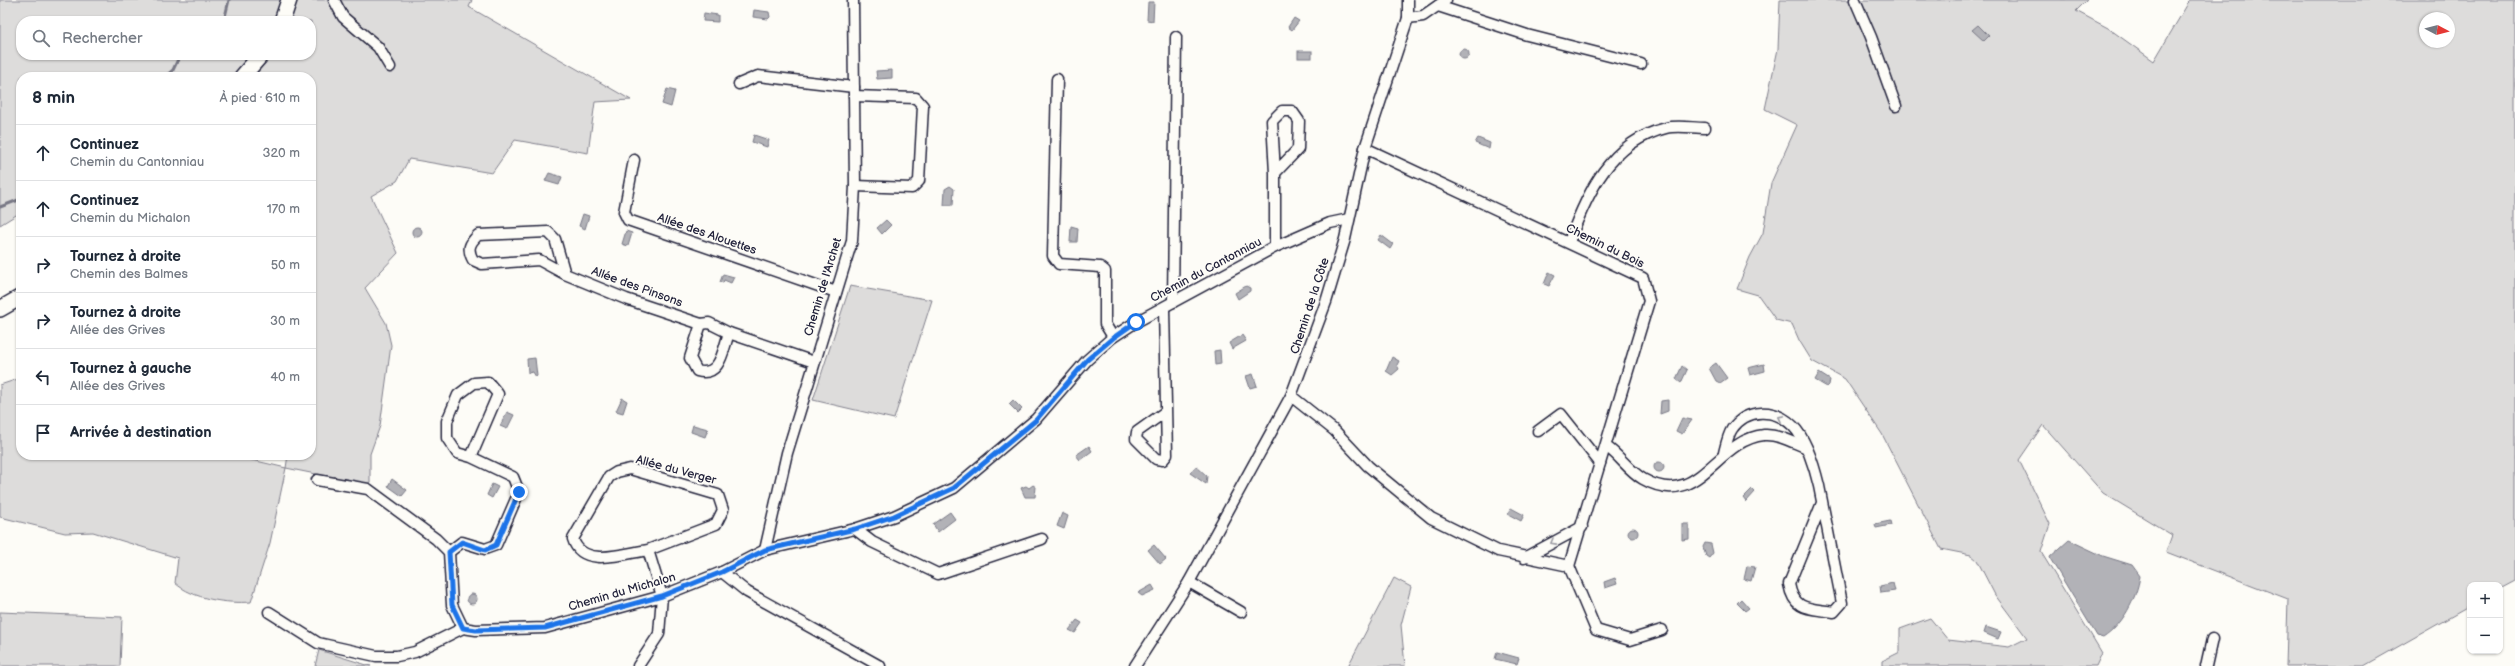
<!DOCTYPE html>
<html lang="fr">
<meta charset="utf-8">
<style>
:root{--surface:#fff;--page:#f6f6f7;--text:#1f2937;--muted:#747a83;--line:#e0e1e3}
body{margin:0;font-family:"Balsamiq Sans",sans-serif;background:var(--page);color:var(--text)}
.controls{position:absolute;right:12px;bottom:12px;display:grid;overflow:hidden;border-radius:8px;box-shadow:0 1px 3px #0004}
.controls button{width:36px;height:36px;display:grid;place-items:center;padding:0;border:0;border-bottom:1px solid var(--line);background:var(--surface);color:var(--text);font:20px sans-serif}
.compass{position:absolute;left:2419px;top:12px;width:36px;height:36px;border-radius:50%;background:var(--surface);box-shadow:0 1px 3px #0004;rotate:97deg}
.stop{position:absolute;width:12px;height:12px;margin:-9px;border:3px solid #1a73e8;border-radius:50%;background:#fff}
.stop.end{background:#1a73e8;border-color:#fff;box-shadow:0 1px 4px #0008}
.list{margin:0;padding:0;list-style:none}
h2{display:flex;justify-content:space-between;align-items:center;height:52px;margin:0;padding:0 16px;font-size:17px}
h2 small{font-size:13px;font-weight:400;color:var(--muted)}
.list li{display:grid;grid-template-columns:26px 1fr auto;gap:12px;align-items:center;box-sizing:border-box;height:56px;padding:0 16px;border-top:1px solid var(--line)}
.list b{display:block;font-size:15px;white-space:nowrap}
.list p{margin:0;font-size:13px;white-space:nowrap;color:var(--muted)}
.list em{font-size:13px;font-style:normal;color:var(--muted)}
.icon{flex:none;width:22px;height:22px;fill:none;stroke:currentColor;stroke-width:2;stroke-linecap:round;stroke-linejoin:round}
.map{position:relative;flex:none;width:2515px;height:666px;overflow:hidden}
.search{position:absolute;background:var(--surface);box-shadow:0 1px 3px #0004;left:16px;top:16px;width:300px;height:44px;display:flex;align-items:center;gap:10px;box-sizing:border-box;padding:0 14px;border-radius:16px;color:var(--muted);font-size:15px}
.panel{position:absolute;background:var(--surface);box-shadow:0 1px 3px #0004;left:16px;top:72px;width:300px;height:388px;border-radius:16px}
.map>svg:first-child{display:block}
</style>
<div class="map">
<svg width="2515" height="666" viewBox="0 0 2515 666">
<rect width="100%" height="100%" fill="#fdfcf7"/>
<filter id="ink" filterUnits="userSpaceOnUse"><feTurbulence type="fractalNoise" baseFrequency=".025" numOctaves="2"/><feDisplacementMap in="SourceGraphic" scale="8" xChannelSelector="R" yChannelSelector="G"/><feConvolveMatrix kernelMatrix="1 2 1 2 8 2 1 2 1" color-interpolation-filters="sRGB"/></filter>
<g filter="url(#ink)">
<g fill="#dddcdb" stroke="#807f8b" fill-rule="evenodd">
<path d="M0,0h472l-3,7 162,93 -36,2 -7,51 -73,-13 -23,33 -83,-14 -12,22 -26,15 27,57 -33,35 21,35 5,22 -11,81 -10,28v31l-84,-17 -16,75 -19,59c-24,2 -58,-3 -76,-19l3,-25 -85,-26 -28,1 -65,-16v-132l21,-7v77h210l55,13 2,-13h23v-378h-290v135l-21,13zM21,21h290v34h-290z"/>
<path d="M1780,0h307l-11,11 32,17 46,33 36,-61h325v581l-15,8v-4h-30v21l-106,60h-78l2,-67 -122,-47 6,-17 -69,-42 -60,-68 -24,35 31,64 -9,28 61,101 -6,13h-214v-5l18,-9v-23l30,-11 18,22 61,7 18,-9 -32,-43 -18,-35 -6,-5 -30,-6 -59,-115 -37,-55 -33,-18 -13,-21 -7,-16 -16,-4 -18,-25 -21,-6 13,-32 13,-24 8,-50 26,-58 -32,-16 13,-60zM2425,18h24v24h-24z"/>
<polygon points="850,286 932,300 894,419 813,400"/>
<polygon points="1394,578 1411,587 1401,625 1405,666 1348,666"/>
<polygon points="0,612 122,617 120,666 0,666"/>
<polygon points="319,650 370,666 371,666 315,666"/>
</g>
<g fill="#b2b2b7" stroke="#787885">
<polygon points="1148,2 1154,2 1153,21 1147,20"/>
<polygon points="754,10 769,12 770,17 768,19 753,17"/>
<polygon points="704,13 718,15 718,22 703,21"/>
<polygon points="1294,18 1299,21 1292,30 1288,27"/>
<polygon points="1978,25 1989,36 1984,41 1972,30"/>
<circle cx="1464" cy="54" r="5"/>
<rect x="1298" y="51" width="14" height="7"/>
<polygon points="892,70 892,78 877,79 876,71"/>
<polygon points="667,89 675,91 671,107 662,104"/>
<polygon points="754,135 769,140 767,147 752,142"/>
<polygon points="1478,138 1490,143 1489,149 1475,143"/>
<polygon points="549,173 562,177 559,185 545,181"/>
<polygon points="950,186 954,189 953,205 944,205 945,189"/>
<polygon points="583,214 589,216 585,229 579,226"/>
<polygon points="886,220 891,225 882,234 877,228"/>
<polygon points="1071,226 1078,228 1077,242 1070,242"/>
<circle cx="417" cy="232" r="5"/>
<polygon points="626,231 632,233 628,246 622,244"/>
<polygon points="1381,235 1393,244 1390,249 1378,240"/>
<polygon points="1549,272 1555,275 1549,286 1544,284"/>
<polygon points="723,274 734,277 731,283 724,280 723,283 720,282"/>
<polygon points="1246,286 1250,288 1250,291 1238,299 1235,293"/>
<polygon points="1242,335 1246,341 1232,349 1229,343"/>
<polygon points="1220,350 1221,364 1215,365 1214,351"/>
<polygon points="1392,357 1399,361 1397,365 1399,369 1392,375 1386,371"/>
<polygon points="535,358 537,376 536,377 533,372 528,373 527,359"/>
<polygon points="1716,363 1727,378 1720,383 1716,381 1709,368"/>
<polygon points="1764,364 1765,371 1750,375 1748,368"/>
<polygon points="1682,366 1687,370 1681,383 1676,379"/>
<polygon points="1819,373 1830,380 1829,385 1827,387 1815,380"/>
<polygon points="1253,374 1257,386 1250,388 1246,376"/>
<polygon points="622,398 627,401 623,413 616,411"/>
<polygon points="1013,400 1022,409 1018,413 1009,404"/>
<polygon points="1668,400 1668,411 1660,414 1661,401"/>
<polygon points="507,412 514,415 507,429 500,426"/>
<polygon points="1682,418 1692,420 1682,434 1676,431"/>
<polygon points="693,425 708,429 705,437 691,432"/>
<polygon points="1089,446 1092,451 1080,460 1076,455"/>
<circle cx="1659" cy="467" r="5"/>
<polygon points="1196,466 1207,476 1206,484 1190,473"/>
<polygon points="392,479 407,490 402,496 388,486"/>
<polygon points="492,484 498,487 492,498 487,495"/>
<polygon points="1033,485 1036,487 1035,497 1025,497 1021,488 1026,486 1029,488"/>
<polygon points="1752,489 1755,492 1746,502 1743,498"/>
<polygon points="1511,508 1524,515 1521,521 1508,514"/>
<polygon points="950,512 955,519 938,532 933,524"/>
<polygon points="1062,513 1068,516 1064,529 1057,526"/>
<polygon points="1890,521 1891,525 1876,528 1875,524"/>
<polygon points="1682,524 1689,524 1689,539 1682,540"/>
<circle cx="1633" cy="533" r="5"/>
<path d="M2069,540l34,16 29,9 8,11c-3,22 -18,50 -37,62l-6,-2 -46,-76 -1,-3z"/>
<polygon points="1705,543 1711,544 1713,553 1709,558 1706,556 1703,547"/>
<polygon points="1154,545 1166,559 1160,564 1148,550"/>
<polygon points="1747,566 1755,567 1751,581 1744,579"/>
<polygon points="1615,578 1617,584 1605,588 1604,582"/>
<polygon points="1893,583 1895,591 1881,593 1880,586"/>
<polygon points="1152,585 1155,590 1142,596 1138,593"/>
<circle cx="472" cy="599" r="5"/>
<polygon points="1741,599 1749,608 1745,611 1737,603"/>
<polygon points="1077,620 1082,623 1075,633 1069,630"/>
<polygon points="1986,627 2001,632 1998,639 1984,633"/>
<polygon points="1497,652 1519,658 1517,664 1495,659"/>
</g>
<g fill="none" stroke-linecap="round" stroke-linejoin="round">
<g stroke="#787885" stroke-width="3">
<polyline points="224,21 229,0"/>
<polyline points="165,77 173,70 180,55"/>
<polyline points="0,207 21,199"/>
</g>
<g stroke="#22223b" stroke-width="13">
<g id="street">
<polyline points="334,0 343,17 378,47 390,67"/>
<polyline points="1855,0 1871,37 1896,106"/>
<polyline points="1438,6 1527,35 1641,64"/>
<polyline points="1408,18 1423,16 1446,0"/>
<polyline points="1057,79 1053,256 1059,264 1100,267 1105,271 1105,324 1113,337"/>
<polyline points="739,84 758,76 854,87"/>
<polyline points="854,96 916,98 923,106 919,181 912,188 855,186"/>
<polyline points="634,160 624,212 628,220 836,292"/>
<polyline points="1275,173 1272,121 1282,111 1292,111 1299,121 1298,149 1275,173 1275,247"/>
<path d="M1569,242c18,-49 41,-100 97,-114 11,-3 27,0 39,0"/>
<path d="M565,274l-26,-14 -57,4 -9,-4c-6,-11 -4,-16 5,-25l70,-3 7,7 10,35 61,25 75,25 8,-1 20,10 85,29"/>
<polyline points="1173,302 1176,37"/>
<polyline points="1164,308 1167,455 1163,460 1156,459 1136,439 1137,432 1165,412"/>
<path d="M701,324l-11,34 7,13c24,7 26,-22 32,-38"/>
<polyline points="1291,396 1335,431 1368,466 1431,518 1498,551 1569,566 1649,301 1643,278 1365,148"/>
<polyline points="1538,431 1561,414 1600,463"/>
<path d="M1607,447c13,9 21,23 36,32 56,32 72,-39 121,-44 14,-1 28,7 41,12"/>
<path d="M1724,453c2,-8 4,-18 8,-24 15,-21 43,-21 61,-3 13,13 22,43 26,60l23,117 -8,9c-24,-4 -40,0 -45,-28l33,-81"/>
<polyline points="317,480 368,489 436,539 449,552 452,605 463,628"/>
<polyline points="855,529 872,542 938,574 1042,539"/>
<polyline points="765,550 787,453 852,241 855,186 853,0"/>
<polyline points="449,552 462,542 485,549 496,545 519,492 513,477 471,457 498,394 488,382 474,383 458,395 447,421 447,438 457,453 471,457"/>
<polyline points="1524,558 1582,527"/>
<polyline points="1569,566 1596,630 1630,640 1662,630"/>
<polyline points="722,572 747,592 880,666"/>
<polyline points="1189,582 1241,612"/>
<polyline points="269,612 318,643 376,656 397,656 415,652 463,628"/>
<polyline points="463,628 476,630 545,628 662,596 722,572 765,550 855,529 894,516 954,488 1036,419 1087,360 1113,337 1136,322 1275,247 1330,223 1349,219"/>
<path d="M638,666l21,-32 3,-38 -14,-46 68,-26 7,-14 -5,-15 -88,-26 -13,3 -8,5 -36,62c9,30 52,14 75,11"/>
<polyline points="1135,666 1189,582 1291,396 1326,302 1345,239 1365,148 1408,18 1408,0"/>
<polyline points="2206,666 2212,639"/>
</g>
</g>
<g stroke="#22223b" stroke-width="18">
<g id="secondary">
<polyline points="282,21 289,0"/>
<polyline points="242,77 261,55"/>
<polyline points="0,309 21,297"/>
</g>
</g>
<use href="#street" stroke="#fdfcf7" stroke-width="10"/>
<use href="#secondary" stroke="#fdfcf7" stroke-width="15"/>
</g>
<defs><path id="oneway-chevron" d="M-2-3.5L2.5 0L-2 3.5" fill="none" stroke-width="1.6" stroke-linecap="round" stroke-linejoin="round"/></defs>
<g stroke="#9a9aa2">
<use href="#oneway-chevron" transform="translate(1781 418) rotate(-153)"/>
<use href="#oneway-chevron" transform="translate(1553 542) rotate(151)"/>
</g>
</g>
<g fill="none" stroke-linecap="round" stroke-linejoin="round" filter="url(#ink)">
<polyline stroke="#1a73e8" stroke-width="5" points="519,492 496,545 485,550 462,542 449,552 452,605 463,628 476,630 545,628 662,596 722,572 765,550 855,529 894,516 954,488 1036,420 1087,360 1113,338 1136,322"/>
</g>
<g text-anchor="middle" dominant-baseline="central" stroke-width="4" stroke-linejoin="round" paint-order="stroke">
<g font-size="12" fill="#22223b" stroke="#fdfcf7">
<text transform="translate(707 234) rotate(19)">Allée des Alouettes</text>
<text transform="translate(1605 246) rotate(26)">Chemin du Bois</text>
<text transform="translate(1206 270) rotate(-28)">Chemin du Cantonniau</text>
<text transform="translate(637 287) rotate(20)">Allée des Pinsons</text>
<text transform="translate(823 287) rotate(-73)">Chemin de l'Archet</text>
<text transform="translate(1310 306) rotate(-72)">Chemin de la Côte</text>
<text transform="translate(676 470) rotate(15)">Allée du Verger</text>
<text transform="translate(622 592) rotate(-16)">Chemin du Michalon</text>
</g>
</g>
</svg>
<div class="controls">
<button>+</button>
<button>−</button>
</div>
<svg class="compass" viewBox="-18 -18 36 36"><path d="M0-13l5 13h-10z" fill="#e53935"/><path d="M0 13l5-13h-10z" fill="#747a83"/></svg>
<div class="stop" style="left:1136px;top:322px"></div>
<div class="stop end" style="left:519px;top:492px"></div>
<div class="search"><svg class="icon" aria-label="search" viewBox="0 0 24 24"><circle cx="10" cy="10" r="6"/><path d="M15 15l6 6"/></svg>Rechercher</div>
<section class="panel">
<h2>8 min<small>À pied · 610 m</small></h2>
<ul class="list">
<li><svg class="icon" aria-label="ahead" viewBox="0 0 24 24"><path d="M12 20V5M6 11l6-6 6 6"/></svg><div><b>Continuez</b><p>Chemin du Cantonniau</p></div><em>320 m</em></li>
<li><svg class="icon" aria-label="ahead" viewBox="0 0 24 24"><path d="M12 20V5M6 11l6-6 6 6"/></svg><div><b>Continuez</b><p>Chemin du Michalon</p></div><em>170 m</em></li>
<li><svg class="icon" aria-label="right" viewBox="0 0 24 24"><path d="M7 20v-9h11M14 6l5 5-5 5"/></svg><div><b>Tournez à droite</b><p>Chemin des Balmes</p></div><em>50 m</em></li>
<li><svg class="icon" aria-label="right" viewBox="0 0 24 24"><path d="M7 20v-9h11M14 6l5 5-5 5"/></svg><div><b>Tournez à droite</b><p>Allée des Grives</p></div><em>30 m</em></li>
<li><svg class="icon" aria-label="left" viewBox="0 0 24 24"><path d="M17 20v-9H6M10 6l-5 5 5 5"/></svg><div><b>Tournez à gauche</b><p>Allée des Grives</p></div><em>40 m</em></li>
<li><svg class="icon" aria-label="arrive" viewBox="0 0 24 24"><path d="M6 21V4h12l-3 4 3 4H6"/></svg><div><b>Arrivée à destination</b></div></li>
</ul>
</section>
</div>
